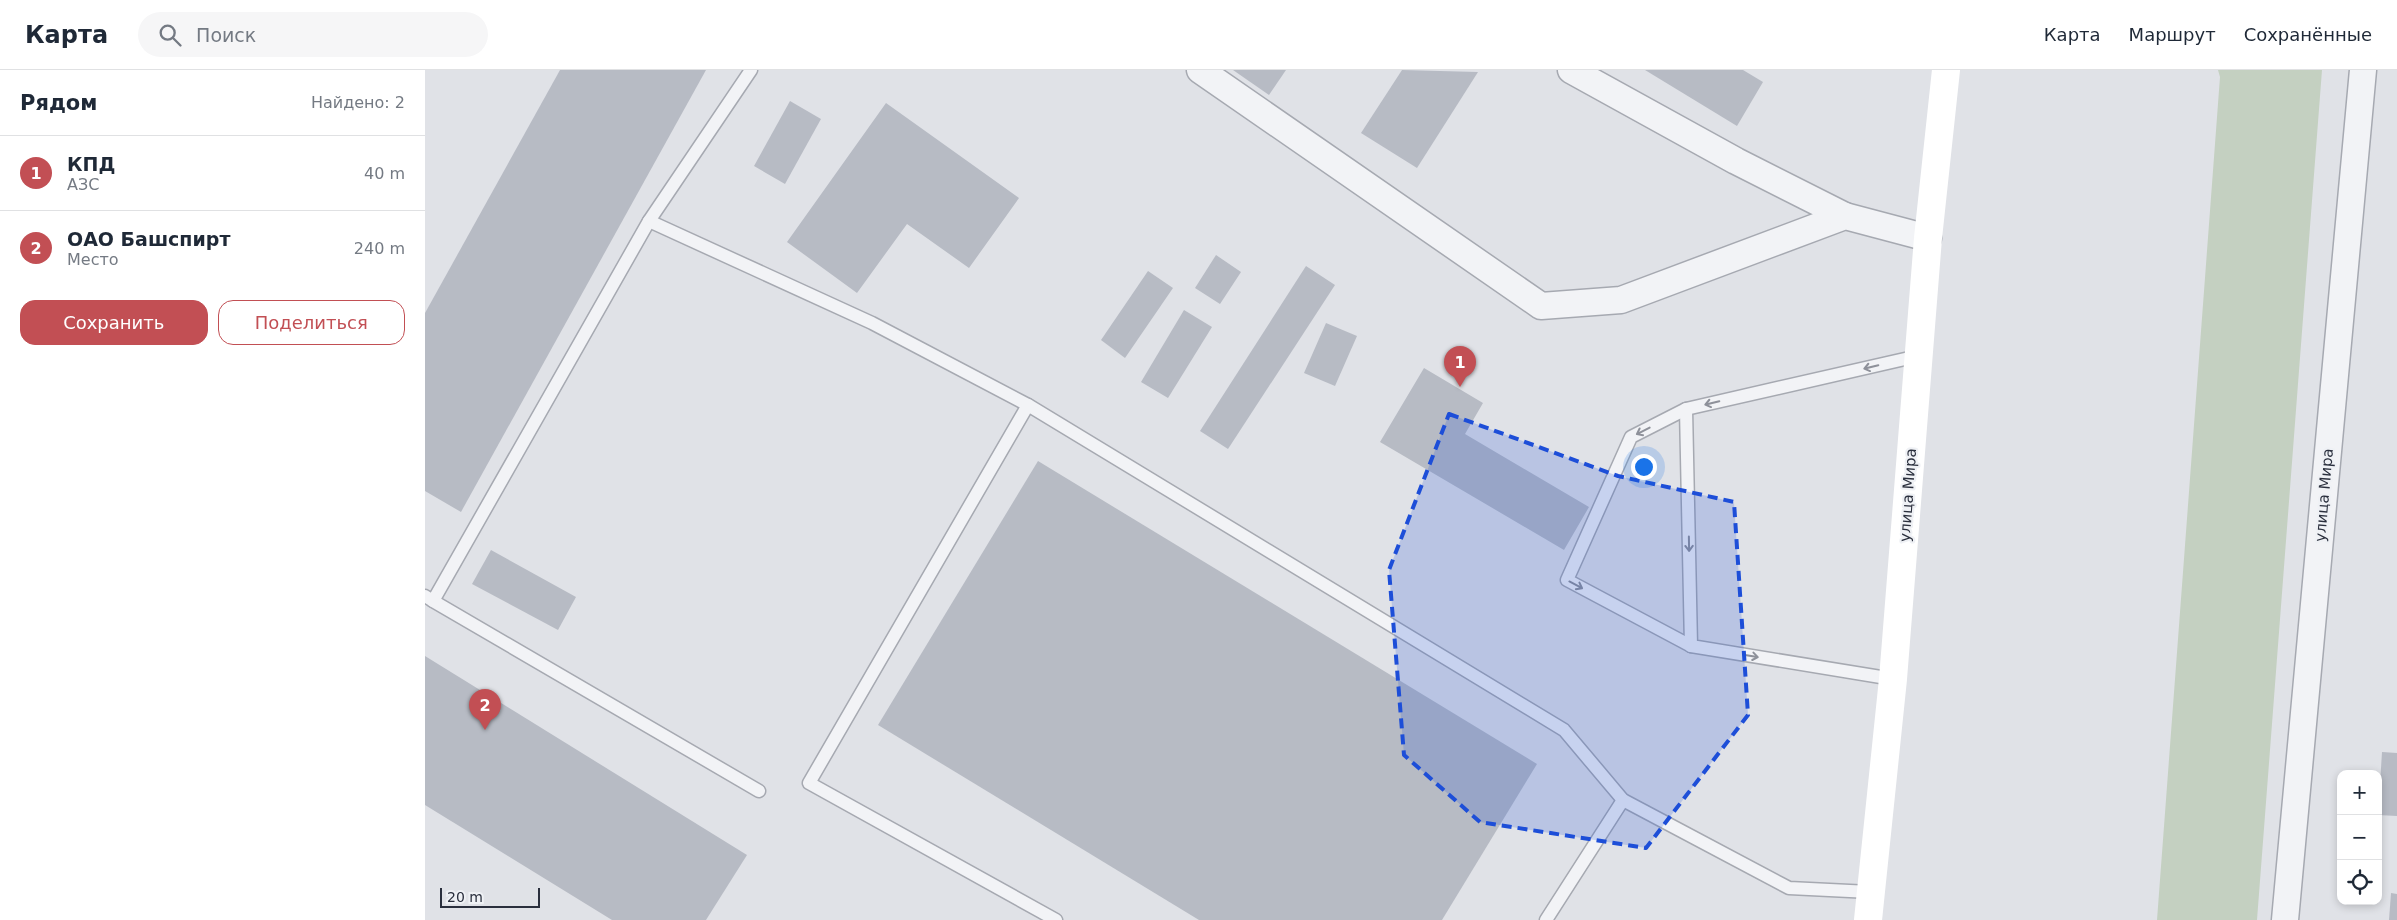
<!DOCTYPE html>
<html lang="ru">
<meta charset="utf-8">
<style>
:root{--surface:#fff;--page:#f6f6f7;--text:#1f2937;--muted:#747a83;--line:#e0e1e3;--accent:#c24f54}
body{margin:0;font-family:"DejaVu Sans",sans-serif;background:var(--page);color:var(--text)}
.controls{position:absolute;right:15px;bottom:15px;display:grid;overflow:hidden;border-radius:10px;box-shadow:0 2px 8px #0003}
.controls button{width:45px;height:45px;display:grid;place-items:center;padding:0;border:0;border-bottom:1px solid var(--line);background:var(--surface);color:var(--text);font:25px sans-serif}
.scale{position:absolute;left:15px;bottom:12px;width:100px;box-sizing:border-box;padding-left:5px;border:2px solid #2a2f3d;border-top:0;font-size:14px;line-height:18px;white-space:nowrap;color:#2a2f3d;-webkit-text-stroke:4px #eff1f5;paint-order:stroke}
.you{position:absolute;left:1218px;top:396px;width:18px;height:18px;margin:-12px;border:4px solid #fff;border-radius:50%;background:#1a73e8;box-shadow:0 0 0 8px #1a73e833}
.badge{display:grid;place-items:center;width:32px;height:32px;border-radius:50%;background:var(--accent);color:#fff;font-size:16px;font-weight:700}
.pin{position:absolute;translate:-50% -41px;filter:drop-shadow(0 1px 2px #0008)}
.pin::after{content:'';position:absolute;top:26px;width:18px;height:15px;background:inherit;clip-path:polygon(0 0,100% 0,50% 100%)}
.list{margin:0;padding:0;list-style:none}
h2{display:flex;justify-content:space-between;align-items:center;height:65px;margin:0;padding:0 20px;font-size:21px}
h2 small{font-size:16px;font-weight:400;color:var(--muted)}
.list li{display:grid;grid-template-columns:32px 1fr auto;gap:15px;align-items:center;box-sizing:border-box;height:75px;padding:0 20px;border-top:1px solid var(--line)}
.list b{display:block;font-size:19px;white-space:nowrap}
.list p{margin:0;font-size:16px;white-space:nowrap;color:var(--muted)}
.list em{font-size:16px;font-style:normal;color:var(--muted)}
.actions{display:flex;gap:10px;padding:15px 20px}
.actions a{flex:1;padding:11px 0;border:1px solid var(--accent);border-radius:15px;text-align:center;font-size:18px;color:var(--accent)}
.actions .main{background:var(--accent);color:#fff}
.icon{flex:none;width:28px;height:28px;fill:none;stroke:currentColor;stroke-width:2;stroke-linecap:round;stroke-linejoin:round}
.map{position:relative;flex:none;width:1972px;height:850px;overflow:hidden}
header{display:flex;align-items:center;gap:30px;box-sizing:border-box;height:70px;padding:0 25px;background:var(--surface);border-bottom:1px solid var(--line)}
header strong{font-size:24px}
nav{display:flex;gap:28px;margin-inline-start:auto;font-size:18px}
.search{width:350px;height:45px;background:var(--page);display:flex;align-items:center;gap:12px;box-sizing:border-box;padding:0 18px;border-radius:28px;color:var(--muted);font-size:19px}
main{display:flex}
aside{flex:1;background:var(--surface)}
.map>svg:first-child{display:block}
</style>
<header>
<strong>Карта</strong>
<div class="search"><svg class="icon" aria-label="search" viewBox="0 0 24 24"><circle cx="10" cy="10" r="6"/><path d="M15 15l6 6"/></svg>Поиск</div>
<nav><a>Карта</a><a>Маршрут</a><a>Сохранённые</a></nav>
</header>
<main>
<aside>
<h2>Рядом<small>Найдено: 2</small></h2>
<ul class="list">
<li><span class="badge">1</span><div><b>КПД</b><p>АЗС</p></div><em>40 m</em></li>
<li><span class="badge">2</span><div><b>ОАО Башспирт</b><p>Место</p></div><em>240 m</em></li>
</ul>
<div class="actions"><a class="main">Сохранить</a><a>Поделиться</a></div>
</aside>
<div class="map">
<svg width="1972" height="850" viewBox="0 0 1972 850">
<rect width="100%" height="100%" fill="#e0e2e7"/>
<polygon fill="#c4d0c1" points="1793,0 1897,0 1832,850 1732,850 1795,7"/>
<g fill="#b7bbc4">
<polygon points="135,0 281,0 36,442 0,421 0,243"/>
<polygon points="808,0 861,0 844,25"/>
<polygon points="977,0 1053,2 992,98 936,63"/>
<polygon points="1220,0 1318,0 1338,12 1312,56"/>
<polygon points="365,31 396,49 360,114 329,96"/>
<polygon points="461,33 594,128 544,198 482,154 432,223 362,172"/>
<polygon points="791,185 816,202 795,234 770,218"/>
<polygon points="881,196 910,215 803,379 775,361"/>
<polygon points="723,201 748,218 700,288 676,270"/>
<polygon points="759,240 787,257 743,328 716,312"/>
<polygon points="901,253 932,266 910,316 879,303"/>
<polygon points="999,298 1058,333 1040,364 1164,437 1139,480 955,372"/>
<polygon points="613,391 1112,694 1017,850 774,850 453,655"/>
<polygon points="66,480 151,527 133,560 47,514"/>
<polygon points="0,586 322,785 281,850 187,850 0,735"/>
<polygon points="1957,682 1972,683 1972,746 1953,745"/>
<polygon points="1966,823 1972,824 1972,850 1964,850"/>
</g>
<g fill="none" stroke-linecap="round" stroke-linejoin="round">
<g stroke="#a6a9b1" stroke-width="15">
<g id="lane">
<polyline points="224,151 447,253 603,335 1139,660 1198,730 1364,818 1445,822"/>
<polyline points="603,335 384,713 631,850"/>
<polyline points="1261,339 1206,367 1142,510 1266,576"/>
<polyline points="0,526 8,531 224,151 326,0"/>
<polyline points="8,531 334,721"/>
<polyline points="1468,609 1266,576 1261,339 1493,286"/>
<polyline points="1121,850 1198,730"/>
</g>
</g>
<g stroke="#a6a9b1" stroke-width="29">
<g id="street">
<polyline points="775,0 1116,236 1196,230 1420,146 1503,168"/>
<polyline points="1146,0 1311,91 1420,146"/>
<polyline points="1860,850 1938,0"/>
</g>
</g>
<use href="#lane" stroke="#f2f3f6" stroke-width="12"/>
<use href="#street" stroke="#f2f3f6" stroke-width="26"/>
<polyline stroke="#fff" stroke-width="28" points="1443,850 1468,609 1503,168 1521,0"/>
</g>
<defs><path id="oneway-shaft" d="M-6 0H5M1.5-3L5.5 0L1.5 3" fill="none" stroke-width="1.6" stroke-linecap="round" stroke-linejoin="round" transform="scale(1.25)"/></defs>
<g stroke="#8e919a">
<use href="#oneway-shaft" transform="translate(1446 297) rotate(167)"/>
<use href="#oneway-shaft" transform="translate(1287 333) rotate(167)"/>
<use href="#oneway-shaft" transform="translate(1218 361) rotate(153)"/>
<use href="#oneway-shaft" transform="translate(1264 474) rotate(89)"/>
<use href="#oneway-shaft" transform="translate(1151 515) rotate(28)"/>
<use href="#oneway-shaft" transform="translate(1326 586) rotate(9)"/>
</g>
<path fill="#1d4ed8" fill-opacity="0.2" stroke="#1d4ed8" stroke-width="4" stroke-dasharray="10 6" stroke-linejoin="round" d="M1024,344l169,62 116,26 14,213 -102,133 -166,-26 -76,-67 -15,-185z"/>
<g text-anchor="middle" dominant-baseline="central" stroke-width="4.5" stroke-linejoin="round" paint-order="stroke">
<g font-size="15" fill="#2a2f3d" stroke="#eff1f5">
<text transform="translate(1483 425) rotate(-86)">улица Мира</text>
<text transform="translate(1899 425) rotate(-85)">улица Мира</text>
</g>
</g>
</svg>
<div class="controls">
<button>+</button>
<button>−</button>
<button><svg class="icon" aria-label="locate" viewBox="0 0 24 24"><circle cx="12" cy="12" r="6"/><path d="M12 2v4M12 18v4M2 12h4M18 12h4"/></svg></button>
</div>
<div class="scale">20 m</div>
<div class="you"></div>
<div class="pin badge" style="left:1035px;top:317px">1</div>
<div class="pin badge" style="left:60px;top:660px">2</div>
</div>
</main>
